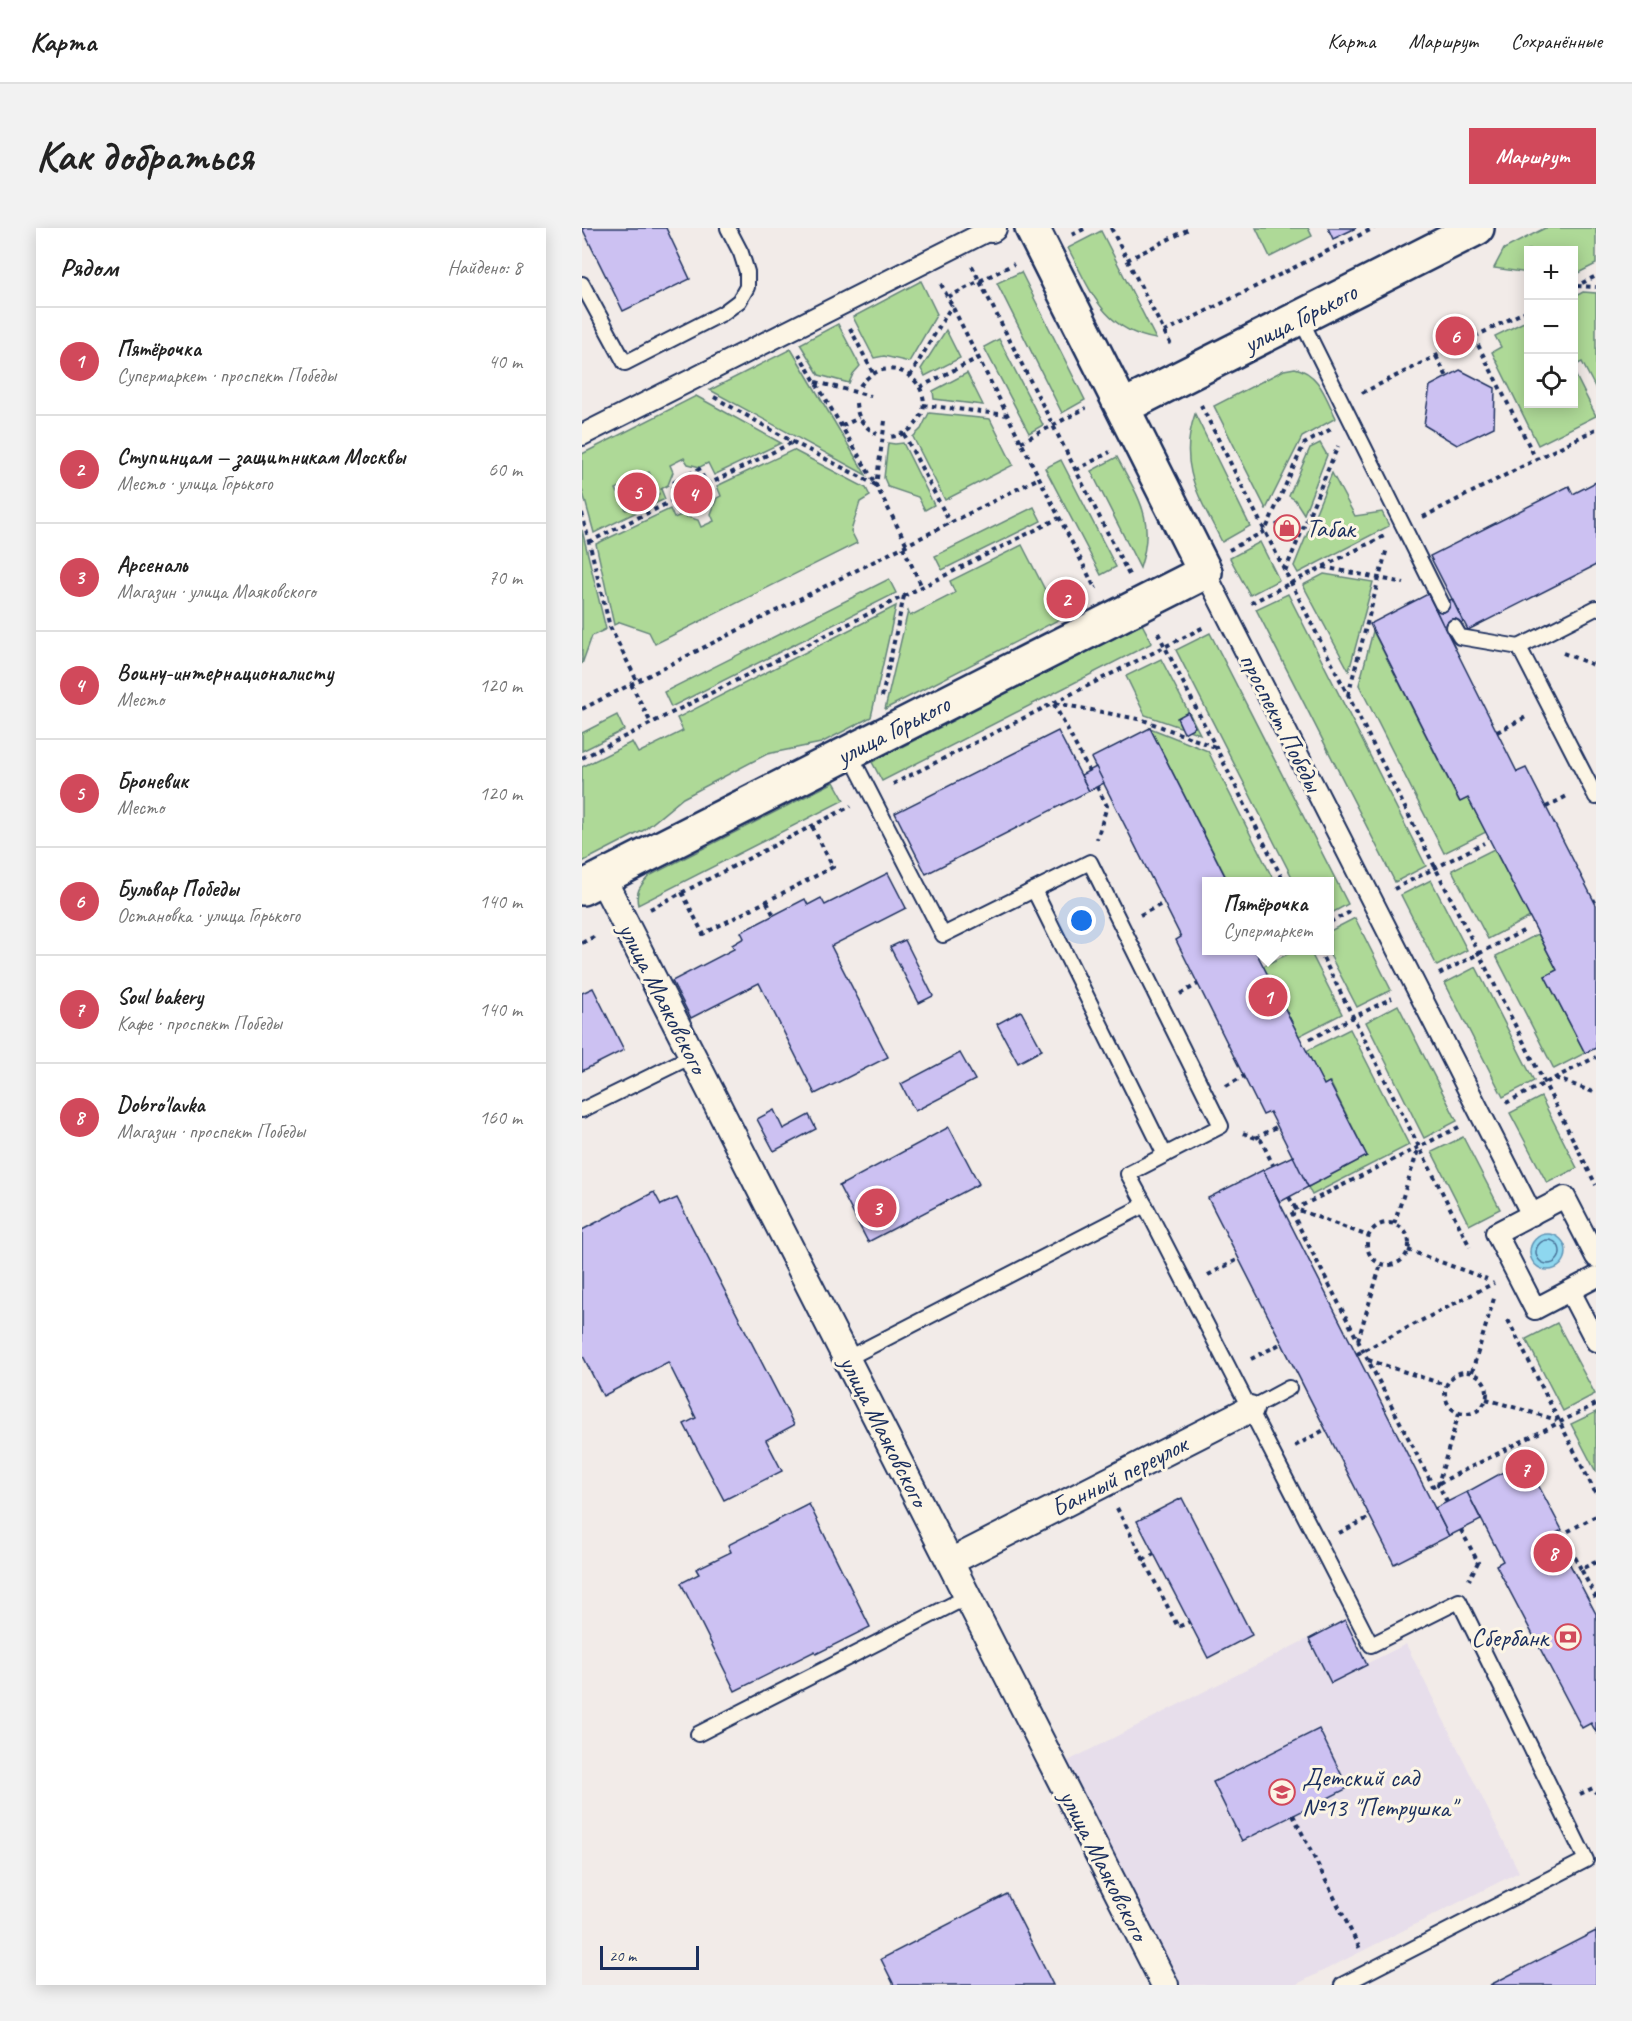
<!DOCTYPE html>
<html lang="ru">
<meta charset="utf-8">
<style>
:root{--surface:#fff;--page:#f2f2f2;--text:#222;--muted:#767676;--line:#e0e0e0;--accent:#d1495b}
body{margin:0;font-family:Caveat,sans-serif;background:var(--page);color:var(--text)}
.controls{position:absolute;right:18px;top:18px;display:grid;overflow:hidden;border-radius:0px;box-shadow:0 3px 15px #0003}
.controls button{width:54px;height:54px;display:grid;place-items:center;padding:0;border:0;border-bottom:2px solid var(--line);background:var(--surface);color:var(--text);font:30px sans-serif}
.scale{position:absolute;left:18px;bottom:15px;width:99px;box-sizing:border-box;padding-left:6px;border:3px solid #1b2f5e;border-top:0;font-size:16px;line-height:21px;white-space:nowrap;color:#1b2f5e;-webkit-text-stroke:4px #fcf5e5;paint-order:stroke}
.you{position:absolute;left:500px;top:693px;width:21px;height:21px;margin:-15px;border:4px solid #fff;border-radius:50%;background:#1a73e8;box-shadow:0 0 0 9px #1a73e833}
.badge{display:grid;place-items:center;width:39px;height:39px;border-radius:50%;background:var(--accent);color:#fff;font-size:20px;font-weight:700}
.pin{position:absolute;translate:-50% -50%;border:3px solid #fff;box-shadow:0 2px 6px #0006}
.popup{position:absolute;left:620px;top:649px;width:132px;height:78px;box-sizing:border-box;display:grid;place-content:center;border-radius:0px;background:var(--surface);filter:drop-shadow(0 2px 4px #0005);font-size:20px;white-space:nowrap;color:var(--muted)}
.popup b{font-size:22px;color:var(--text)}
.popup::after{content:'';position:absolute;left:50%;top:100%;margin-left:-12px;border:12px solid transparent;border-top-color:var(--surface)}
.list{margin:0;padding:0;list-style:none}
h2{display:flex;justify-content:space-between;align-items:center;height:78px;margin:0;padding:0 24px;font-size:26px}
h2 small{font-size:20px;font-weight:400;color:var(--muted)}
.list li{display:grid;grid-template-columns:39px 1fr auto;gap:18px;align-items:center;box-sizing:border-box;height:108px;padding:0 24px;border-top:2px solid var(--line)}
.list b{display:block;font-size:22px;white-space:nowrap}
.list p{margin:0;font-size:20px;white-space:nowrap;color:var(--muted)}
.list em{font-size:20px;font-style:normal;color:var(--muted)}
.icon{flex:none;width:33px;height:33px;fill:none;stroke:currentColor;stroke-width:2;stroke-linecap:round;stroke-linejoin:round}
.map{position:relative;flex:none;width:1014px;height:1757px;overflow:hidden;border-radius:0px}
header{display:flex;align-items:center;gap:36px;box-sizing:border-box;height:84px;padding:0 30px;background:var(--surface);border-bottom:2px solid var(--line)}
header strong{font-size:28px}
nav{display:flex;gap:33px;margin-inline-start:auto;font-size:21px}
.intro{display:flex;align-items:center;justify-content:space-between;box-sizing:border-box;height:144px;padding:0 36px}
h1{margin:0;font-size:42px}
.button{padding:15px 27px;border-radius:0px;background:var(--accent);color:#fff;font-size:21px;font-weight:700}
main{display:flex;gap:36px;padding:0 36px}
aside{flex:1;background:var(--surface);border-radius:0px;box-shadow:0 3px 15px #0003}
.map>svg:first-child{display:block}
</style>
<header>
<strong>Карта</strong>
<nav><a>Карта</a><a>Маршрут</a><a>Сохранённые</a></nav>
</header>
<div class="intro"><h1>Как добраться</h1><a class="button">Маршрут</a></div>
<main>
<aside>
<h2>Рядом<small>Найдено: 8</small></h2>
<ul class="list">
<li><span class="badge">1</span><div><b>Пятёрочка</b><p>Супермаркет · проспект Победы</p></div><em>40 m</em></li>
<li><span class="badge">2</span><div><b>Ступинцам — защитникам Москвы</b><p>Место · улица Горького</p></div><em>60 m</em></li>
<li><span class="badge">3</span><div><b>Арсеналь</b><p>Магазин · улица Маяковского</p></div><em>70 m</em></li>
<li><span class="badge">4</span><div><b>Воину-интернационалисту</b><p>Место</p></div><em>120 m</em></li>
<li><span class="badge">5</span><div><b>Броневик</b><p>Место</p></div><em>120 m</em></li>
<li><span class="badge">6</span><div><b>Бульвар Победы</b><p>Остановка · улица Горького</p></div><em>140 m</em></li>
<li><span class="badge">7</span><div><b>Soul bakery</b><p>Кафе · проспект Победы</p></div><em>140 m</em></li>
<li><span class="badge">8</span><div><b>Dobro'lavka</b><p>Магазин · проспект Победы</p></div><em>160 m</em></li>
</ul>
</aside>
<div class="map">
<svg width="1014" height="1757" viewBox="0 0 1014 1757">
<rect width="100%" height="100%" fill="#f2ebe8"/>
<filter id="ink" filterUnits="userSpaceOnUse"><feTurbulence type="fractalNoise" baseFrequency=".0167" numOctaves="2"/><feDisplacementMap in="SourceGraphic" scale="12" xChannelSelector="R" yChannelSelector="G"/><feConvolveMatrix kernelMatrix="1 2 1 2 8 2 1 2 1" color-interpolation-filters="sRGB"/></filter>
<g filter="url(#ink)">
<polygon fill="#e7deeb" points="764,1391 786,1435 824,1416 937,1644 713,1757 599,1757 486,1533"/>
<g fill="#aed997" stroke="#64847a" stroke-width="1.5">
<polygon points="674,0 726,0 730,8 688,29"/>
<polygon points="963,0 1014,0 1014,36 992,47 992,22 946,22 946,45 912,40 922,21"/>
<path d="M519,3l55,108c-53,-9 -65,-48 -88,-91z"/>
<polygon points="439,44 503,172 480,185 415,55"/>
<polygon points="339,53 355,86 327,134 302,128 292,130 271,89"/>
<polygon points="1001,64 1014,65 1014,161 1000,134 992,138 992,69"/>
<polygon points="946,92 946,176 992,176 992,144 1014,188 956,217 910,124 919,119 913,108"/>
<polygon points="256,96 278,138 271,146 267,155 237,147 218,116"/>
<polygon points="364,102 378,130 343,148 339,141"/>
<polygon points="417,111 461,197 447,205 402,119"/>
<polygon points="209,121 284,247 128,162"/>
<path d="M713,140c24,5 31,30 41,50l-34,19 -36,72 -52,-103 70,-36z"/>
<polygon points="385,145 401,177 352,171 351,163"/>
<polygon points="114,168 199,215 132,247 126,235 118,239 106,236 102,230 88,237 91,244 86,257 79,261 83,271 68,278 65,273 77,266 67,244 34,261 44,282 58,276 61,281 12,305 0,261 0,226"/>
<polygon points="347,185 408,191 431,237 363,272 331,209 339,201"/>
<path d="M613,186l55,112 -28,16c-23,-46 -45,-76 -27,-128z"/>
<polygon points="306,215 313,216 321,215 352,277 343,282 336,269 306,259 302,250"/>
<polygon points="738,215 745,227 722,286 713,272 707,268 728,220"/>
<polygon points="211,222 284,260 288,268 278,274 269,303 275,315 73,416 67,404 38,394 32,397 14,316 88,281 92,290 99,287 116,292 119,299 132,293 129,286 135,270 139,268 135,258"/>
<path d="M535,229c22,42 39,62 23,111l-49,-97z"/>
<polygon points="479,232 534,339 519,347 463,240"/>
<polygon points="750,245 773,288 800,284 807,298 716,345 712,338"/>
<polygon points="452,279 459,293 360,342 353,328"/>
<polygon points="0,302 24,401 10,408 0,436"/>
<polygon points="678,314 697,352 668,367 648,330"/>
<polygon points="440,317 478,391 303,481 326,383 328,388 373,365 368,353"/>
<polygon points="742,346 791,354 767,443 721,357"/>
<polygon points="307,351 314,365 89,479 82,464"/>
<polygon points="706,366 844,638 813,654 674,381"/>
<polygon points="314,378 289,489 239,515 185,526 101,570 62,602 0,634 0,539 50,514 56,525 101,503 95,490"/>
<polygon points="560,396 570,415 300,553 290,534"/>
<polygon points="791,403 877,573 886,570 904,604 862,625 777,457"/>
<polygon points="628,405 766,676 748,686 748,654 712,653 594,422"/>
<polygon points="579,431 618,506 563,487 544,448"/>
<polygon points="35,487 42,502 0,523 0,505"/>
<polygon points="568,500 626,523 692,653 646,653"/>
<path d="M252,554l10,18 -206,105c-3,-13 2,-19 11,-29z"/>
<polygon points="912,621 948,689 906,711 870,642"/>
<polygon points="849,652 885,722 855,738 819,667"/>
<polygon points="773,690 809,762 775,779 746,723 748,722 748,703"/>
<polygon points="956,706 975,742 963,748 1003,825 972,841 914,728"/>
<polygon points="712,723 728,723 760,786 717,808 681,738"/>
<polygon points="894,739 952,853 921,869 863,755"/>
<polygon points="816,777 875,893 842,910 784,794"/>
<polygon points="768,801 827,917 730,967 726,959 785,928 748,854 742,857 724,823"/>
<polygon points="959,869 995,940 965,955 928,885"/>
<polygon points="881,909 918,981 887,997 850,924"/>
<polygon points="975,1095 1013,1166 981,1183 944,1111"/>
<polygon points="1014,1184 1014,1244 989,1196"/>
</g>
<circle fill="#8ed7ef" stroke="#6094b5" stroke-width="1.5" cx="966" cy="1024" r="18"/>
<g fill="none" stroke-linecap="round" stroke-linejoin="round">
<circle stroke="#497298" stroke-width="1.5" cx="966" cy="1024" r="12"/>
</g>
<g fill="#ccc1f2" stroke="#1b2f5e" stroke-width="1.5">
<polygon points="0,0 84,0 108,51 41,83"/>
<polygon points="746,0 774,0 751,11"/>
<polygon points="878,142 913,160 912,199 875,217 842,197 848,158"/>
<polygon points="1014,254 1014,337 886,402 848,328 987,258 991,266"/>
<polygon points="708,289 716,304 702,311 694,296"/>
<polygon points="846,366 935,544 944,540 1014,677 1014,820 1003,825 963,748 975,742 886,570 878,574 788,396"/>
<polygon points="870,371 881,394 864,403 853,380"/>
<polygon points="606,484 613,499 602,505 595,490"/>
<polygon points="568,500 646,654 624,654 624,722 673,722 742,857 747,854 785,928 726,959 688,884 681,887 594,712 599,709 509,530"/>
<polygon points="476,503 507,563 344,646 313,585"/>
<polygon points="514,539 522,555 507,563 499,547"/>
<polygon points="306,645 324,680 249,718 306,829 233,866 177,755 109,790 90,753 152,721 150,717 162,710 159,704 223,671 226,677 239,670 243,677"/>
<polygon points="323,712 351,768 337,775 308,719"/>
<polygon points="11,760 42,822 0,843 0,765"/>
<polygon points="439,783 460,822 436,835 415,796"/>
<polygon points="378,825 393,852 333,883 319,856"/>
<polygon points="192,882 201,901 227,887 234,901 192,923 175,891"/>
<polygon points="367,899 397,956 286,1014 257,958"/>
<polygon points="711,928 726,959 698,974 681,942"/>
<polygon points="681,942 867,1308 812,1336 626,970"/>
<polygon points="72,964 79,977 95,970 212,1197 184,1212 200,1243 142,1272 102,1196 114,1190 86,1134 21,1168 0,1126 0,1002"/>
<polygon points="943,1232 980,1302 972,1306 1014,1386 1014,1504 1009,1495 1000,1500 914,1337 921,1333 885,1264"/>
<polygon points="885,1264 899,1292 867,1308 853,1280"/>
<polygon points="600,1270 670,1407 626,1430 555,1293"/>
<polygon points="227,1276 288,1399 234,1426 233,1423 153,1463 99,1355 117,1346 114,1341 149,1324 146,1317"/>
<polygon points="763,1392 785,1437 749,1455 727,1411"/>
<polygon points="737,1501 766,1560 660,1613 631,1554"/>
<polygon points="425,1666 471,1757 312,1757 299,1731"/>
<polygon points="1014,1703 1014,1757 908,1757"/>
</g>
<g fill="none" stroke-linecap="round" stroke-linejoin="round">
<g stroke="#1b2f5e" stroke-width="18">
<g id="service">
<polyline points="0,56 43,135 141,85 157,73 165,59 165,44 159,25 146,0"/>
<polyline points="718,90 860,376"/>
<polyline points="1014,380 937,419 1014,569"/>
<polyline points="872,399 878,409 937,419"/>
<polyline points="267,524 361,707 508,634 639,898 546,946 563,977"/>
<polyline points="452,662 583,927"/>
<polyline points="0,882 110,828"/>
<polyline points="264,1131 563,977 789,1417 877,1373 1004,1632 760,1757"/>
<polyline points="668,1181 707,1160"/>
<polyline points="116,1506 385,1369"/>
</g>
</g>
<g stroke="#1b2f5e" stroke-width="24">
<g id="pedestrian">
<polyline points="0,207 409,1"/>
<polyline points="623,344 950,987"/>
<polyline points="1014,1029 983,969 914,1005 953,1081 1014,1049"/>
<polyline points="988,1063 1014,1113"/>
</g>
</g>
<g stroke="#1b2f5e" stroke-width="30">
<g id="minor">
<polyline points="409,1 411,0"/>
<polyline points="20,650 583,1757"/>
<polyline points="368,1334 668,1181"/>
</g>
</g>
<g stroke="#1b2f5e" stroke-width="38">
<g id="secondary">
<polyline points="541,179 895,0"/>
<polyline points="0,660 623,344 450,0"/>
</g>
</g>
<g stroke="#1b2f5e" stroke-width="4" stroke-dasharray="4.5 4.5" stroke-linecap="butt">
<polyline points="529,0 589,117"/>
<polyline points="490,7 504,0"/>
<polyline points="545,32 609,0"/>
<polyline points="390,38 547,347"/>
<polyline points="359,56 513,360 515,359"/>
<polyline points="995,58 1014,59"/>
<polyline points="992,59 1014,48"/>
<polyline points="366,69 432,36"/>
<polyline points="268,100 291,145"/>
<polyline points="582,104 792,0"/>
<polyline points="892,109 954,231"/>
<polyline points="854,128 865,149"/>
<polyline points="328,148 370,77"/>
<polyline points="234,154 289,168"/>
<path d="M278,158c32,-43 86,6 54,40 -7,7 -15,10 -25,11"/>
<polyline points="338,159 396,130"/>
<polyline points="780,165 946,82"/>
<polyline points="132,169 211,214 294,257 217,126"/>
<path d="M274,175c1,15 8,24 21,31"/>
<polyline points="341,177 425,187"/>
<polyline points="619,177 1014,957"/>
<polyline points="303,193 294,257 325,317"/>
<polyline points="260,198 277,190"/>
<polyline points="322,206 368,295"/>
<polyline points="439,214 504,180"/>
<polyline points="494,242 528,224"/>
<polyline points="96,270 89,256 117,241 125,257"/>
<polyline points="0,285 28,399 55,453"/>
<polyline points="841,289 1014,201"/>
<polyline points="7,314 96,270 103,285 131,271 125,257 211,214"/>
<polyline points="321,319 340,359"/>
<polyline points="647,322 683,303 722,216 749,201"/>
<polyline points="741,339 822,355"/>
<polyline points="703,343 756,218"/>
<polyline points="669,375 802,308"/>
<polyline points="576,405 702,654"/>
<polyline points="981,425 1014,438"/>
<polyline points="49,456 69,495"/>
<polyline points="766,467 805,320"/>
<polyline points="300,469 322,368"/>
<polyline points="473,475 561,492 633,519"/>
<polyline points="472,476 507,543"/>
<polyline points="0,481 457,250"/>
<polyline points="915,504 946,488"/>
<polyline points="0,530 477,290"/>
<polyline points="311,556 622,399"/>
<polyline points="515,559 525,578 515,611"/>
<polyline points="964,579 987,567"/>
<polyline points="812,661 902,615"/>
<polyline points="100,664 121,706 251,639 230,598"/>
<polyline points="1012,673 1014,672"/>
<polyline points="185,674 192,688"/>
<polyline points="68,681 269,578"/>
<polyline points="558,687 582,675"/>
<polyline points="748,694 768,684"/>
<polyline points="0,715 15,707"/>
<polyline points="737,722 888,1019"/>
<polyline points="682,728 693,722"/>
<polyline points="857,746 945,701"/>
<polyline points="598,766 616,756"/>
<polyline points="728,811 810,770"/>
<polyline points="973,850 1014,865"/>
<polyline points="644,858 662,848"/>
<polyline points="924,875 1014,829"/>
<polyline points="877,899 709,983 851,1258 1014,1176"/>
<polyline points="661,905 679,912 691,937"/>
<polyline points="674,910 696,898"/>
<polyline points="707,969 714,981 786,1008"/>
<circle cx="806" cy="1016" r="21"/>
<polyline points="812,996 837,919"/>
<polyline points="826,1022 905,1051"/>
<polyline points="626,1047 657,1031"/>
<polyline points="926,1092 1014,1266"/>
<polyline points="776,1112 799,1036"/>
<polyline points="775,1126 912,1055"/>
<polyline points="669,1131 700,1115"/>
<polyline points="786,1132 864,1157"/>
<circle cx="884" cy="1165" r="21"/>
<polyline points="890,1144 913,1067"/>
<polyline points="904,1171 975,1192"/>
<polyline points="713,1218 744,1201"/>
<polyline points="865,1274 856,1256 877,1185"/>
<polyline points="535,1280 596,1399 607,1394"/>
<polyline points="879,1302 896,1334 887,1352"/>
<polyline points="757,1305 788,1289"/>
<polyline points="561,1332 572,1326"/>
<polyline points="1014,1334 999,1341 1014,1370"/>
<polyline points="999,1341 981,1306 1014,1288"/>
<polyline points="998,1566 1011,1560 1014,1565"/>
<polyline points="711,1587 779,1723"/>
</g>
<use href="#service" stroke="#fcf5e5" stroke-width="14"/>
<use href="#pedestrian" stroke="#fcf5e5" stroke-width="20"/>
<use href="#minor" stroke="#fcf5e5" stroke-width="26"/>
<use href="#secondary" stroke="#fcf5e5" stroke-width="33"/>
</g>
</g>
<defs>
<g id="shop-ring" transform="scale(1.35)"><circle r="9.5" fill="#fcf5e5" stroke="#d1495b" stroke-width="1.5"/><path d="M-5-2.5h2.3a2.7 3.5 0 0 1 5.4 0H5L5.5 6h-11ZM-1.5-2.5h3a1.5 2.3 0 0 0-3 0Z" fill="#d1495b"/></g>
<g id="bank-ring" transform="scale(1.35)"><circle r="9.5" fill="#fcf5e5" stroke="#d1495b" stroke-width="1.5"/><path d="M-6-4H6V4H-6ZM0-2.3a2.3 2.3 0 1 0 0 4.6a2.3 2.3 0 1 0 0-4.6Z" fill="#d1495b"/></g>
<g id="school-ring" transform="scale(1.35)"><circle r="9.5" fill="#fcf5e5" stroke="#d1495b" stroke-width="1.5"/><path d="M0-5L7-2L0 1L-7-2ZM-4 1L0 2.5L4 1V4Q0 6-4 4Z" fill="#d1495b"/></g>
</defs>
<g fill-rule="evenodd">
<use href="#shop-ring" x="705" y="300"/>
<use href="#bank-ring" x="986" y="1409"/>
<use href="#school-ring" x="700" y="1564"/>
</g>
<g text-anchor="middle" dominant-baseline="central" stroke-width="6" stroke-linejoin="round" paint-order="stroke">
<g font-size="26" fill="#1b2f5e" stroke="#fcf5e5">
<text transform="translate(718 90) rotate(-27)">улица Горького</text>
<text transform="translate(699 494) rotate(63)">проспект Победы</text>
<text transform="translate(311 502) rotate(-27)">улица Горького</text>
<text transform="translate(81 770) rotate(63)">улица Маяковского</text>
<text transform="translate(302 1203) rotate(63)">улица Маяковского</text>
<text transform="translate(537 1248) rotate(-27)">Банный переулок</text>
<text transform="translate(522 1637) rotate(63)">улица Маяковского</text>
</g>
<g font-size="26" fill="#1b2f5e" stroke="#fcf5e5" text-anchor="start">
<text x="724" y="300">Табак</text>
<text x="966" y="1409" text-anchor="end">Сбербанк</text>
<text x="720" y="1549">Детский сад<tspan x="720" dy="30">№13 "Петрушка"</tspan></text>
</g>
</g>
</svg>
<div class="controls">
<button>+</button>
<button>−</button>
<button><svg class="icon" aria-label="locate" viewBox="0 0 24 24"><circle cx="12" cy="12" r="6"/><path d="M12 2v4M12 18v4M2 12h4M18 12h4"/></svg></button>
</div>
<div class="scale">20 m</div>
<div class="you"></div>
<div class="pin badge" style="left:686px;top:769px">1</div>
<div class="popup"><b>Пятёрочка</b>Супермаркет</div>
<div class="pin badge" style="left:484px;top:371px">2</div>
<div class="pin badge" style="left:295px;top:980px">3</div>
<div class="pin badge" style="left:111px;top:266px">4</div>
<div class="pin badge" style="left:55px;top:264px">5</div>
<div class="pin badge" style="left:873px;top:108px">6</div>
<div class="pin badge" style="left:943px;top:1241px">7</div>
<div class="pin badge" style="left:971px;top:1325px">8</div>
</div>
</main>
